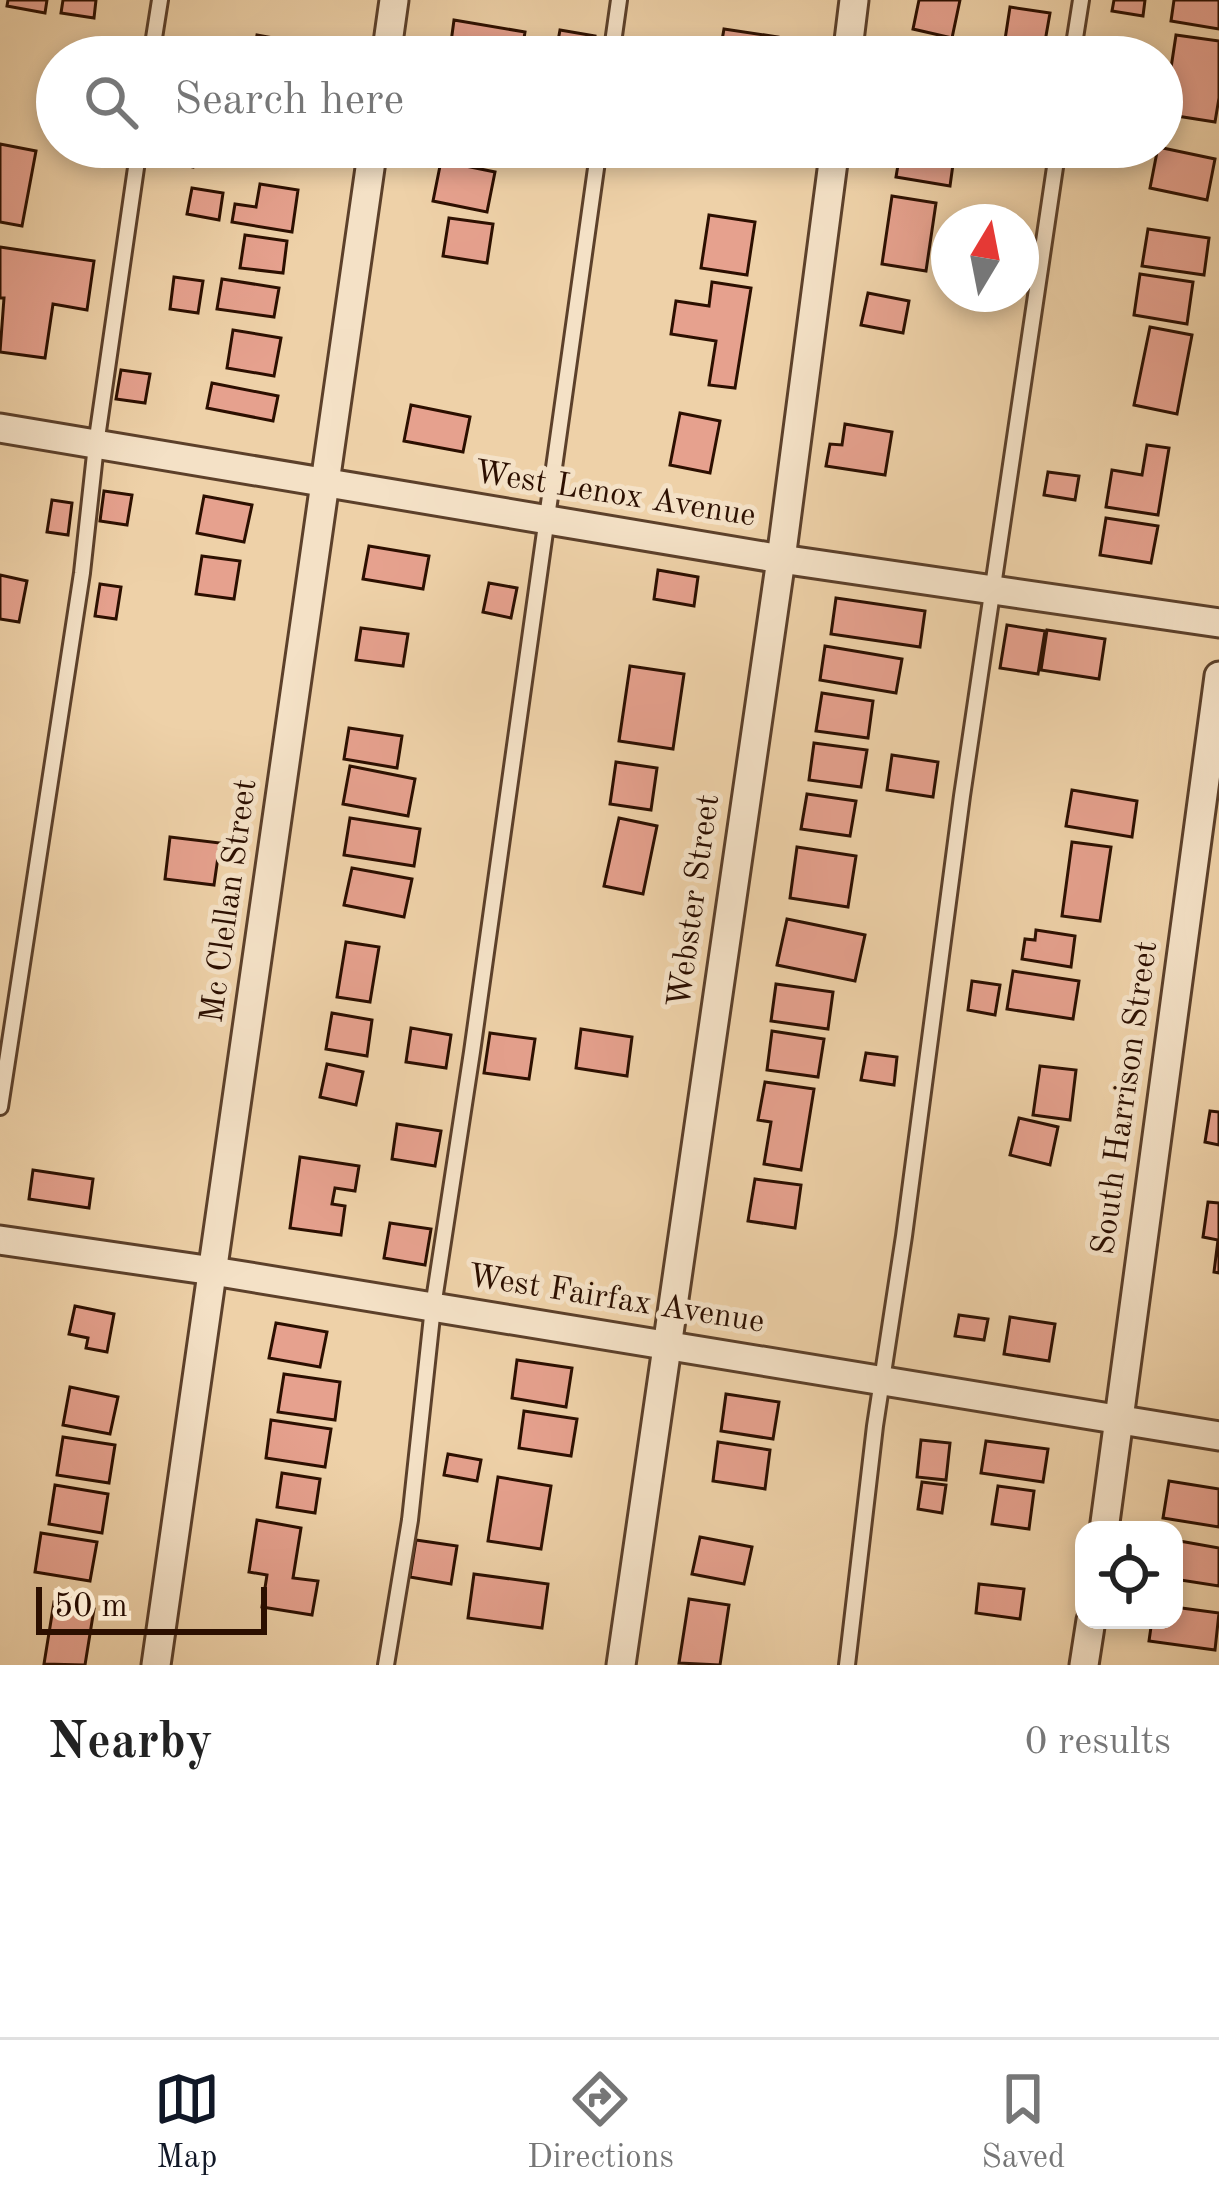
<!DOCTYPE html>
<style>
:root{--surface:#fff;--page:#f2f2f2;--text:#222;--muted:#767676;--line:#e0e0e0;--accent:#111827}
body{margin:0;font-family:"Old Standard TT",serif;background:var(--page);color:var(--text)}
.controls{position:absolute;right:36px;bottom:36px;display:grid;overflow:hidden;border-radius:24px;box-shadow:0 6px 18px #0003}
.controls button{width:108px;height:108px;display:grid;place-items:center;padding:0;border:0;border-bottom:3px solid var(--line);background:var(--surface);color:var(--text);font:60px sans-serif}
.compass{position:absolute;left:931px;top:204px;width:108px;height:108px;border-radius:50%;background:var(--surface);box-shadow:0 6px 18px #0003;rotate:10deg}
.scale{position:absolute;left:36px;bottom:30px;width:231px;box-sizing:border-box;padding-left:12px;border:6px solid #2c0f00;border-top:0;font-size:33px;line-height:42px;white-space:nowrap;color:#2c0f00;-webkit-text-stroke:9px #f4e1c6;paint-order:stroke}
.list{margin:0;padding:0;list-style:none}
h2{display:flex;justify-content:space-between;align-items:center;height:156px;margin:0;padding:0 48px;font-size:51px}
h2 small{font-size:39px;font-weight:400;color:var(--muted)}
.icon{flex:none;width:66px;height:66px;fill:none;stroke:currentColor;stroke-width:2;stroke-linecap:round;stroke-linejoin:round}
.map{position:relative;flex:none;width:1219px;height:1665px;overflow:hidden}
.search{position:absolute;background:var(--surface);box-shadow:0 6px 18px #0003;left:36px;right:36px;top:36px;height:132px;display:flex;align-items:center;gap:30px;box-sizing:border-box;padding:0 42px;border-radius:66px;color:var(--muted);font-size:45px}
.sheet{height:372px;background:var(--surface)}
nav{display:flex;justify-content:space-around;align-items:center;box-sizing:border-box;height:168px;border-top:3px solid var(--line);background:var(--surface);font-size:33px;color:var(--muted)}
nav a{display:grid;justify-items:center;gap:6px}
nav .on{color:var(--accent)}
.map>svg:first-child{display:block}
</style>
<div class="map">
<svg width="1219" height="1665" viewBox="0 0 1219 1665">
<rect width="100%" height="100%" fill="#eed1a8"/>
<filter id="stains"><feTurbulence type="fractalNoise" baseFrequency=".00167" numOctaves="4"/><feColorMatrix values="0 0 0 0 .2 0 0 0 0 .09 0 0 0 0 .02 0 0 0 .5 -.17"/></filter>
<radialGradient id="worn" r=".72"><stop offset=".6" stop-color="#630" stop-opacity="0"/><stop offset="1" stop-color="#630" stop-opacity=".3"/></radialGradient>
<g fill="#e6a18e" stroke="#2c0f00" stroke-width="3">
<polygon points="8,0 47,0 45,13 7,6"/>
<polygon points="63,0 96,0 94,18 61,13"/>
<polygon points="919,0 960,0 952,38 913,29"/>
<polygon points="1114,0 1145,0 1143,16 1112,11"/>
<polygon points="1174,0 1219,0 1219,29 1171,21"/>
<polygon points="1010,7 1050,13 1043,53 1004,46"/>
<polygon points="454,20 525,32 521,57 449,57"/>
<polygon points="724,29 778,37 775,57 719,57"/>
<polygon points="560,30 595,36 592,57 555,57"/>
<polygon points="257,35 322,47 320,57 253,57"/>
<polygon points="1176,35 1219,41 1219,98 1215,122 1164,114"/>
<polygon points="916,42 969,54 969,57 913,57"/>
<polygon points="0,144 36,151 22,226 0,222"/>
<polygon points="151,147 197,147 193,167 149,158"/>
<polygon points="443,147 498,147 496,162 443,151"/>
<polygon points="901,147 955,150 950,186 896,177"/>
<polygon points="1158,147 1215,159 1207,200 1150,188"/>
<polygon points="441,161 495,172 487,212 433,201"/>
<polygon points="260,184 298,190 292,232 232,222 235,204 256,207"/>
<polygon points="192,188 223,193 219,220 187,214"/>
<polygon points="892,196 936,203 926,271 882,264"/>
<polygon points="709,215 755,222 747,275 701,268"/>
<polygon points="449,218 493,224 487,263 443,256"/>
<polygon points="1148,229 1209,238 1204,275 1142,266"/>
<polygon points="245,235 287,241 283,273 240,268"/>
<polygon points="0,247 94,261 87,310 53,304 45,358 0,352 4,298 0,298"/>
<polygon points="1140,274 1193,282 1187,324 1134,315"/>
<polygon points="174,277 203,281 198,313 170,309"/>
<polygon points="222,279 279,288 274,317 217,309"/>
<polygon points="712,282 751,288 735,388 709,385 716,341 671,334 676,301 709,306"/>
<polygon points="868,293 909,301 903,333 861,325"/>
<polygon points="1150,327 1192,335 1177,414 1134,405"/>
<polygon points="233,330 281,338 274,376 227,368"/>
<polygon points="121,370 150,374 145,403 116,399"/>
<polygon points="212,383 278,396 273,421 207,408"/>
<polygon points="411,405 470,417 463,452 404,441"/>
<polygon points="680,413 720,421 710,473 670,465"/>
<polygon points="845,424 892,432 885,475 826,466 830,444 842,445"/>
<polygon points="1147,445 1169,448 1158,515 1106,507 1112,470 1142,475"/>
<polygon points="1048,472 1079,476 1075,500 1044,495"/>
<polygon points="104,491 132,495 127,525 100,521"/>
<polygon points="204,496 252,505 244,542 197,533"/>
<polygon points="52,500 72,503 68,535 47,532"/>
<polygon points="1106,518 1158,526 1151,563 1100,555"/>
<polygon points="369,546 429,556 423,589 363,579"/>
<polygon points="202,556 240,561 234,599 196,594"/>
<polygon points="658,570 698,577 694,606 654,599"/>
<polygon points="0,575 27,581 19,622 0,619"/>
<polygon points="489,583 517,588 511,618 483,612"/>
<polygon points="100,584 121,587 116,619 95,616"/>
<polygon points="836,598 925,611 920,647 831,634"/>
<polygon points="1007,625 1045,631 1038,674 1000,668"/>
<polygon points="361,628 408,634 403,666 356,660"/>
<polygon points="1047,630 1105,639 1099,679 1041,670"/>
<polygon points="825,646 902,659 896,693 820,680"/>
<polygon points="630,666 684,674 673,749 619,741"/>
<polygon points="822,693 873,701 868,738 816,731"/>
<polygon points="349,728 402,736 397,768 344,759"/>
<polygon points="814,743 867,750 861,787 809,780"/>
<polygon points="892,755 938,762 933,797 887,790"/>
<polygon points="616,762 657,768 651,810 610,804"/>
<polygon points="350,766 415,779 408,816 343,804"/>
<polygon points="1072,790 1137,801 1132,837 1066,826"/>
<polygon points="807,794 856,801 850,836 801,829"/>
<polygon points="350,818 420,829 414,866 344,855"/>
<polygon points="619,818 657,826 643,894 604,886"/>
<polygon points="170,837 220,843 214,885 165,879"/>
<polygon points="1072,842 1111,847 1100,921 1062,916"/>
<polygon points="797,847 856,856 848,907 790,898"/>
<polygon points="352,868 412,879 404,917 344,905"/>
<polygon points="787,919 865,935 855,981 777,965"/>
<polygon points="1036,930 1075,936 1071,967 1022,959 1025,939 1035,940"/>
<polygon points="346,942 379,947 370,1002 337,997"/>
<polygon points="1013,971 1079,981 1073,1019 1007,1009"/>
<polygon points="972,981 1000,985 995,1015 968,1010"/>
<polygon points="776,984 833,992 828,1029 771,1021"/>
<polygon points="332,1013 372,1020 367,1056 326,1049"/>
<polygon points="411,1028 451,1035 446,1068 406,1062"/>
<polygon points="581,1029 632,1037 627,1076 576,1068"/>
<polygon points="772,1031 824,1039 818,1077 767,1070"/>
<polygon points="490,1033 535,1039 529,1079 484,1073"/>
<polygon points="866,1053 897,1057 894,1085 861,1080"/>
<polygon points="327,1064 363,1072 356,1105 320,1097"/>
<polygon points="1040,1066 1076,1070 1070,1120 1033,1115"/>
<polygon points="765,1082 814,1089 801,1170 764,1164 771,1122 758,1120"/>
<polygon points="1210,1111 1219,1112 1219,1145 1205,1142"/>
<polygon points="1019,1118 1058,1127 1050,1165 1010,1155"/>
<polygon points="397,1124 441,1131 435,1166 392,1159"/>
<polygon points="300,1157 359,1166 355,1191 335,1188 332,1204 345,1206 341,1235 290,1228"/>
<polygon points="33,1170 93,1179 89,1208 29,1199"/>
<polygon points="755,1179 801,1185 795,1228 748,1221"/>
<polygon points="1208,1202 1219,1203 1219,1273 1214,1272 1218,1240 1203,1237"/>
<polygon points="390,1223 431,1229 425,1265 384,1258"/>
<polygon points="75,1306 114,1314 107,1352 86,1348 88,1338 69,1334"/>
<polygon points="959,1315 988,1319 984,1340 955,1336"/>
<polygon points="1010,1317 1055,1324 1049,1361 1004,1354"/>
<polygon points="276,1323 327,1332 320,1367 269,1358"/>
<polygon points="517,1360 572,1368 566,1407 512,1398"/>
<polygon points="284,1374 340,1382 335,1420 278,1412"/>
<polygon points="70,1387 118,1397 110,1434 63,1425"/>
<polygon points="726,1394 779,1402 773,1439 721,1431"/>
<polygon points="524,1411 577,1419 571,1456 519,1448"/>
<polygon points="271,1420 331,1429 325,1467 266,1458"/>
<polygon points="63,1437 115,1445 109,1483 57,1475"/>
<polygon points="921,1440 950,1443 946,1480 917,1477"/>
<polygon points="986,1441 1048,1449 1043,1482 981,1473"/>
<polygon points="718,1442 770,1450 765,1489 713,1481"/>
<polygon points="448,1454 481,1460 477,1481 444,1475"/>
<polygon points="282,1473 320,1479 315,1513 277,1507"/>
<polygon points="498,1477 551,1486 541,1549 488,1541"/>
<polygon points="1169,1481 1219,1489 1219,1527 1163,1518"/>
<polygon points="922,1482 946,1485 942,1513 918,1509"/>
<polygon points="55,1485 108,1494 102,1533 49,1524"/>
<polygon points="998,1486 1034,1491 1029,1529 992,1524"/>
<polygon points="257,1520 301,1528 293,1578 318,1581 312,1615 262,1607 267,1575 249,1572"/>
<polygon points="41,1533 97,1542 90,1581 35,1572"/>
<polygon points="700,1537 752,1547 744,1584 692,1574"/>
<polygon points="416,1540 457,1546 451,1584 410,1577"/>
<polygon points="1174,1540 1219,1548 1219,1586 1174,1579"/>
<polygon points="474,1574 548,1584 542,1628 468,1618"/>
<polygon points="979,1584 1024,1589 1020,1619 976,1613"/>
<polygon points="689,1599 729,1605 720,1665 679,1663"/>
<polygon points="54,1602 94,1609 85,1665 44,1664"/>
<polygon points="1174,1607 1219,1613 1215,1650 1149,1641 1152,1620 1174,1620"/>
</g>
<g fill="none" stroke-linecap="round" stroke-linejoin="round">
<g stroke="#5c402a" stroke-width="20">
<g id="service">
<polyline points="151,57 160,0"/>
<polyline points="611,57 619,0"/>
<polyline points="1072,57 1081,0"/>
<polyline points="0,1107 82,573 96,445 139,147"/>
<polyline points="386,1665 410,1520 433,1307 472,1052 599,147"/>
<polyline points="847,1665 875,1426 904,1236 962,796 1058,147"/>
</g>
</g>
<g stroke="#5c402a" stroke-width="33">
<g id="minor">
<polyline points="386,57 394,0"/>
<polyline points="847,57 854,0"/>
<polyline points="0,428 781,559 1219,623"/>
<polyline points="0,1240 213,1271 1219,1436"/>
<polyline points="1104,1530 1219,676"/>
<polyline points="156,1665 373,147"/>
<polyline points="621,1665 781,559 835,147"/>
<polyline points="1084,1665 1091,1620"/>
</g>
</g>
<use href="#service" stroke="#f4e1c6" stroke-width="14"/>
<use href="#minor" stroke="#f4e1c6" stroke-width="27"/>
</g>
<g text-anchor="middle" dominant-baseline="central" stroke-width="10" stroke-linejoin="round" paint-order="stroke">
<g font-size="33" fill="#2c0f00" stroke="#f4e1c6">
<text transform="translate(615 495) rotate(9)">West Lenox Avenue</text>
<text transform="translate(230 901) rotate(-82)">Mc Clellan Street</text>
<text transform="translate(695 901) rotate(-82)">Webster Street</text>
<text transform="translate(1126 1098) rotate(-82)">South Harrison Street</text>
<text transform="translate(616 1300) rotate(9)">West Fairfax Avenue</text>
</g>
</g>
<rect width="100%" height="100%" filter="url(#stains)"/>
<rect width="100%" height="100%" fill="url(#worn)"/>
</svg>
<div class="controls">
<button><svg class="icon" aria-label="locate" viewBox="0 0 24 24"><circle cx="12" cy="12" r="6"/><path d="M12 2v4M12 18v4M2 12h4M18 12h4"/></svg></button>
</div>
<svg class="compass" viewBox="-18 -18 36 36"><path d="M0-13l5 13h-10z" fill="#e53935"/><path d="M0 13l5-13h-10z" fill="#767676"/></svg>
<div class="scale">50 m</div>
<div class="search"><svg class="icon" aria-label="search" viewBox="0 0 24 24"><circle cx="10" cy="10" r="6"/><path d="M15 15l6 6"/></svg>Search here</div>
</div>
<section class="sheet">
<h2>Nearby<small>0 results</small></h2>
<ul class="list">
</ul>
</section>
<nav>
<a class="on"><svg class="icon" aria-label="map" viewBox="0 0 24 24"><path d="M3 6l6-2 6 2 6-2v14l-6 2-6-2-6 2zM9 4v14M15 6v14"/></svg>Map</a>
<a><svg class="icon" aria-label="directions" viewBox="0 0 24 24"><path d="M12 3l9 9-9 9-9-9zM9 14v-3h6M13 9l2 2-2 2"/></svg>Directions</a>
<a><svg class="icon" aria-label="saved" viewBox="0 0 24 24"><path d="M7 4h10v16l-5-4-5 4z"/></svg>Saved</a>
</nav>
